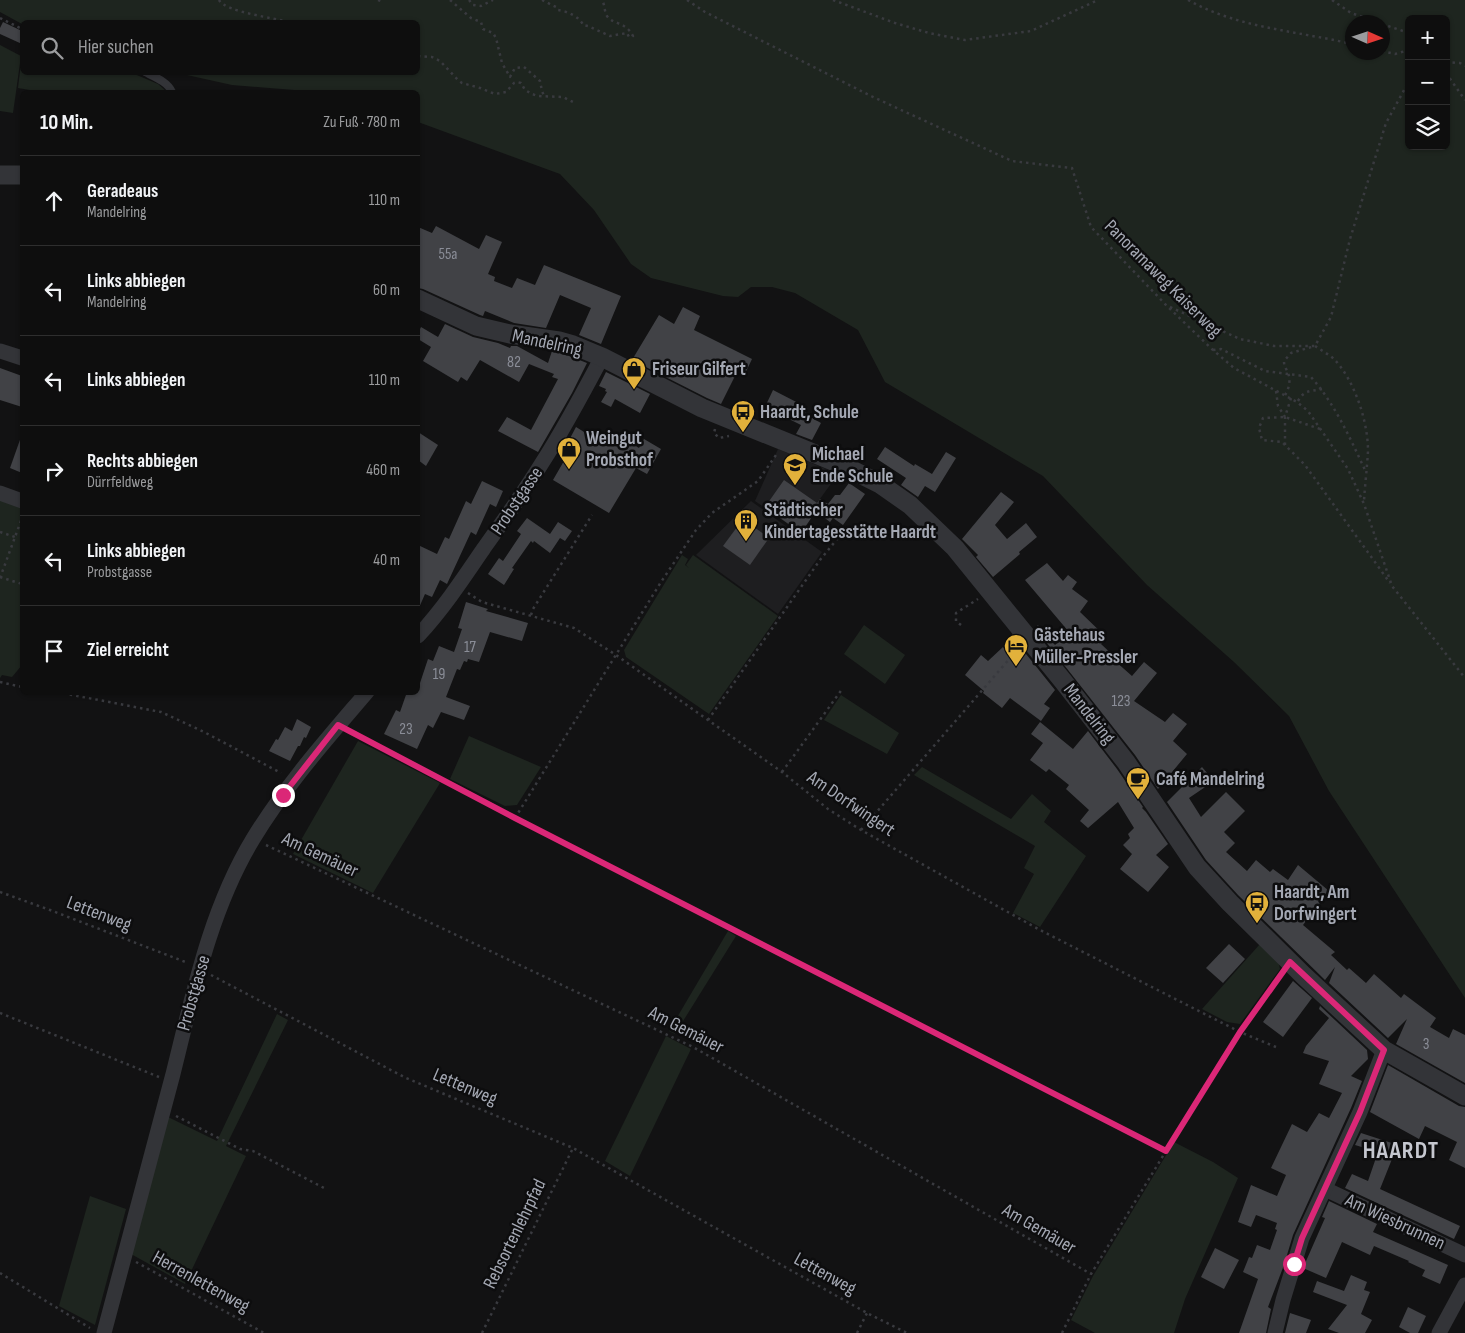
<!DOCTYPE html>
<html lang="de">
<meta charset="utf-8">
<style>
:root{--surface:#0e0e0e;--page:#1c1c1c;--text:#f1f3f6;--muted:#9b9c9e;--line:#2e2e2e}
body{margin:0;font-family:"Sofia Sans Condensed",sans-serif;background:var(--page);color:var(--text)}
.controls{position:absolute;right:15px;top:15px;display:grid;overflow:hidden;border-radius:8px;box-shadow:0 1px 4px #0004}
.controls button{width:45px;height:45px;display:grid;place-items:center;padding:0;border:0;border-bottom:1px solid var(--line);background:var(--surface);color:var(--text);font:25px sans-serif}
.compass{position:absolute;left:1345px;top:15px;width:45px;height:45px;border-radius:50%;background:var(--surface);box-shadow:0 1px 4px #0004;rotate:93deg}
.stop{position:absolute;width:15px;height:15px;margin:-11px;border:4px solid #db2777;border-radius:50%;background:#fff}
.stop.end{background:#db2777;border-color:#fff;box-shadow:0 1px 5px #0008}
.list{margin:0;padding:0;list-style:none}
h2{display:flex;justify-content:space-between;align-items:center;height:65px;margin:0;padding:0 20px;font-size:21px}
h2 small{font-size:16px;font-weight:400;color:var(--muted)}
.list li{display:grid;grid-template-columns:32px 1fr auto;gap:15px;align-items:center;box-sizing:border-box;height:90px;padding:0 20px;border-top:1px solid var(--line)}
.list b{display:block;font-size:19px;white-space:nowrap}
.list p{margin:0;font-size:16px;white-space:nowrap;color:var(--muted)}
.list em{font-size:16px;font-style:normal;color:var(--muted)}
.icon{flex:none;width:28px;height:28px;fill:none;stroke:currentColor;stroke-width:2;stroke-linecap:round;stroke-linejoin:round}
.map{position:relative;flex:none;width:1465px;height:1333px;overflow:hidden}
.search{position:absolute;background:var(--surface);box-shadow:0 1px 4px #0004;left:20px;top:20px;width:400px;height:55px;display:flex;align-items:center;gap:12px;box-sizing:border-box;padding:0 18px;border-radius:8px;color:var(--muted);font-size:19px}
.panel{position:absolute;background:var(--surface);box-shadow:0 1px 4px #0004;left:20px;top:90px;width:400px;height:605px;border-radius:8px}
.map>svg:first-child{display:block}
</style>
<div class="map">
<svg width="1465" height="1333" viewBox="0 0 1465 1333">
<rect width="100%" height="100%" fill="#121213"/>
<g fill="#1e1e20">
<polygon points="778,449 838,474 817,503 801,533 755,501"/>
<polygon points="751,501 822,552 778,614 696,555"/>
</g>
<g fill="#1e251f" fill-rule="evenodd">
<path d="M0,0h1465v998l-136,-207 -40,-75 -55,-54 -87,-77 -104,-109 -158,-94 -27,-52 -63,-37 -23,-6h-21l-13,10 -15,-1 -72,-18 -20,-14 -37,-54 -34,-36 -142,-52v-30h-99l-87,-7 -54,-12 240,-1v-50l-396,2 -22,-12zM1409,19h37v127h-37zM1352,22h30v30h-30z"/>
<polygon points="0,45 21,56 13,113 0,111"/>
<polygon points="22,54 22,72 132,73 158,84 167,92 41,92 18,88"/>
<polygon points="0,499 22,508 22,665 12,677 2,675 0,678"/>
<polygon points="682,555 688,559 685,565 689,568 686,565 693,555 778,616 709,714 626,657 624,650"/>
<polygon points="864,625 905,655 885,684 844,654"/>
<polygon points="841,695 899,733 887,754 824,720"/>
<polygon points="469,736 541,767 517,805 505,806 450,779"/>
<polygon points="358,741 440,783 373,893 293,854"/>
<polygon points="922,767 1011,819 1032,794 1051,811 1044,822 1086,856 1040,927 1013,913 1034,874 1024,868 1035,846 914,775"/>
<polygon points="728,931 736,936 675,1034 669,1031"/>
<polygon points="1260,944 1278,960 1280,969 1240,1024 1227,1022 1202,1009"/>
<polygon points="277,1014 288,1020 226,1146 246,1156 185,1284 131,1254 168,1117 217,1141"/>
<polygon points="666,1036 691,1049 630,1176 605,1161"/>
<polygon points="1174,1142 1213,1162 1238,1178 1185,1299 1174,1333 1095,1333 1071,1320 1093,1276"/>
<polygon points="90,1196 126,1209 95,1325 59,1306"/>
</g>
<g fill="#414246">
<polygon points="3,22 22,31 22,44 0,34 0,28"/>
<polygon points="436,226 479,249 486,235 502,242 488,274 495,277 494,281 512,288 517,278 535,285 544,265 621,296 601,344 579,335 591,308 560,295 546,328 514,323 485,311 483,316 480,315 423,289 418,288 418,227 432,233"/>
<polygon points="683,307 700,316 694,330 752,359 744,376 737,372 721,404 707,398 632,360 659,315 674,324"/>
<polygon points="445,324 473,337 498,343 510,348 511,346 517,346 548,363 552,351 569,356 587,363 572,393 538,452 498,431 507,417 531,430 558,379 552,377 554,374 529,364 519,382 480,360 467,381 461,377 458,382 423,361 431,347 418,339 418,333 421,327 438,337"/>
<polygon points="0,368 22,376 22,407 0,400"/>
<polygon points="606,372 650,394 640,413 615,399 611,407 601,402 607,392 605,391 606,389 599,386"/>
<polygon points="773,390 808,408 805,414 821,423 812,440 796,434 801,425 765,407"/>
<polygon points="576,427 602,443 606,436 626,448 629,442 639,448 644,439 661,449 647,474 636,468 609,513 553,480 572,447 567,444"/>
<polygon points="418,432 438,445 426,466 418,460"/>
<polygon points="21,437 22,437 22,473 10,468"/>
<polygon points="885,447 914,466 915,464 932,474 946,452 956,458 935,492 925,486 918,497 901,485 906,478 877,459"/>
<polygon points="784,480 817,503 820,499 828,504 835,495 840,495 849,483 865,494 843,525 833,518 830,522 816,511 801,533 765,507"/>
<polygon points="482,481 503,491 496,507 490,504 476,535 471,532 447,584 440,580 432,597 425,594 418,610 418,545 437,554 445,537 449,539 466,501 471,504"/>
<polygon points="1001,492 1014,502 995,525 1007,539 1026,523 1037,537 1019,552 1020,554 993,577 976,557 978,555 962,539"/>
<polygon points="527,518 550,534 558,522 572,531 565,541 560,538 550,553 534,541 533,543 531,541 512,568 514,569 504,585 488,574 499,558 503,561 521,534 517,531"/>
<polygon points="743,519 769,538 750,565 723,546"/>
<polygon points="1047,563 1063,581 1068,575 1077,582 1072,589 1088,601 1080,612 1107,638 1101,644 1117,659 1115,661 1132,676 1144,662 1157,673 1134,701 1165,722 1173,713 1187,724 1173,741 1187,754 1158,789 1135,755 1035,628 1038,625 1055,645 1069,632 1025,580"/>
<polygon points="466,602 488,609 486,611 528,623 522,641 490,632 479,662 468,659 467,662 464,661 460,670 457,669 446,697 470,706 464,720 441,712 433,728 428,725 417,749 384,734 396,710 400,712 407,692 418,692 418,689 428,659 433,661 439,646 454,652 462,629 458,628"/>
<polygon points="1003,647 1013,659 1022,649 1055,690 1044,704 1050,708 1041,721 1010,698 1002,708 983,693 984,691 965,675 981,655 988,661"/>
<polygon points="297,719 311,727 306,738 304,737 300,746 298,746 290,761 269,751 276,739 278,740 285,727 292,731"/>
<polygon points="1040,722 1073,749 1088,731 1117,769 1143,807 1142,808 1146,812 1168,844 1156,855 1169,867 1148,892 1120,869 1132,854 1123,845 1130,838 1128,834 1134,828 1118,802 1088,828 1080,821 1089,810 1066,789 1069,785 1049,769 1046,772 1030,760 1043,743 1031,734"/>
<polygon points="1202,767 1214,781 1189,798 1201,817 1226,792 1245,811 1224,832 1235,843 1226,852 1247,871 1256,860 1270,872 1273,869 1288,880 1298,865 1329,891 1303,925 1335,952 1331,955 1347,970 1349,968 1366,983 1374,974 1401,998 1404,994 1436,1018 1430,1027 1449,1038 1453,1029 1465,1035 1465,1083 1396,1044 1407,1019 1388,1038 1329,983 1335,967 1325,980 1238,895 1206,860 1167,802"/>
<polygon points="1229,944 1245,959 1223,983 1206,968"/>
<polygon points="1293,981 1312,998 1283,1037 1263,1022"/>
<polygon points="1320,1006 1367,1050 1368,1059 1351,1076 1362,1081 1351,1108 1293,1235 1284,1265 1268,1307 1271,1309 1266,1333 1239,1333 1258,1279 1243,1272 1249,1257 1252,1258 1257,1245 1270,1250 1277,1230 1275,1229 1277,1223 1256,1215 1251,1227 1238,1222 1251,1185 1277,1196 1286,1175 1271,1168 1292,1124 1307,1132 1319,1113 1329,1118 1342,1093 1319,1084 1329,1061 1303,1053 1306,1046 1329,1018 1319,1009"/>
<polygon points="1388,1065 1459,1106 1465,1107 1465,1168 1449,1160 1457,1142 1425,1126 1419,1139 1370,1112"/>
<polygon points="1361,1133 1401,1146 1397,1155 1394,1154 1380,1189 1460,1226 1454,1239 1345,1188 1352,1174 1368,1181 1378,1152 1355,1145"/>
<polygon points="1329,1201 1377,1224 1373,1232 1448,1265 1440,1284 1422,1276 1425,1270 1408,1262 1409,1261 1374,1246 1370,1255 1342,1242 1326,1278 1303,1268 1325,1218 1322,1217"/>
<polygon points="1215,1248 1239,1260 1224,1289 1201,1277"/>
<polygon points="1351,1275 1367,1282 1364,1290 1370,1292 1361,1314 1372,1320 1365,1333 1339,1333 1328,1329 1347,1305 1313,1292 1317,1281 1344,1291"/>
<polygon points="1408,1307 1426,1316 1418,1333 1410,1333 1399,1327"/>
<polygon points="1290,1313 1311,1320 1306,1333 1285,1333"/>
</g>
<g fill="none" stroke-linecap="round" stroke-linejoin="round">
<g stroke="#393a3f" stroke-width="2.5" stroke-dasharray="2.5 4" stroke-linecap="butt">
<path d="M219,0c6,12 56,18 70,22"/>
<polyline points="378,0 381,1"/>
<polyline points="450,0 471,18 481,22 483,29 493,33 496,38 502,63 510,77 515,68 524,67 540,81 542,91 544,96"/>
<polyline points="469,0 473,5 481,6 493,0"/>
<path d="M542,0l14,7 2,3c9,1 22,7 25,15l5,1 22,10 17,-3 2,4 4,-1c-8,-15 -20,-11 -26,-20 -3,-5 -2,-11 -5,-16"/>
<polyline points="687,0 705,12 873,97 1012,161 1072,168 1091,227 1167,306 1213,350 1234,368 1297,402 1308,411 1348,469 1364,504 1392,586 1465,678"/>
<polyline points="833,0 895,23 929,33 965,40 1031,31 1098,0"/>
<path d="M1188,0c50,28 109,31 164,44"/>
<polyline points="1332,0 1351,13 1378,22"/>
<polyline points="0,18 22,29"/>
<polyline points="1382,24 1409,33"/>
<polyline points="1347,43 1348,33"/>
<polyline points="1382,51 1395,54 1409,50"/>
<polyline points="418,56 432,57 440,61 458,80 462,83 480,88 495,94 506,92 514,83 517,82 521,83 525,90 532,94 538,96 563,97 573,102"/>
<polyline points="1446,62 1460,63 1465,66"/>
<polyline points="1446,73 1465,100"/>
<polyline points="1170,307 1240,339 1274,346 1315,346 1331,317 1350,239 1386,123 1409,81"/>
<path d="M1213,350l8,-1 44,22 46,6c24,27 39,61 54,93"/>
<polyline points="1276,391 1278,406 1285,417"/>
<path d="M1285,395c4,-6 6,-15 3,-22 -2,-5 -4,-6 -4,-12l7,-8 24,-7c6,4 13,8 19,13 21,22 34,63 34,92 -1,17 -3,34 -4,50"/>
<path d="M1298,401c7,-12 12,-9 24,-12"/>
<polyline points="715,429 714,433 719,438 729,436"/>
<polyline points="1320,429 1285,417 1263,418 1259,428 1262,440 1282,442 1305,465 1390,583"/>
<polyline points="1285,445 1285,417 1291,398"/>
<polyline points="0,532 15,537"/>
<polyline points="0,577 22,584"/>
<polyline points="0,578 22,518"/>
<polyline points="468,593 482,602 574,628 616,655 708,720 782,772 828,809 861,830 1040,930 1240,1032 1276,1047"/>
<polyline points="531,615 533,609 592,515"/>
<polyline points="961,625 956,621 956,613 978,599"/>
<polyline points="0,682 22,687"/>
<polyline points="57,692 161,712 204,732 281,773"/>
<polyline points="708,720 820,560 842,533"/>
<polyline points="351,732 515,818 1166,1151"/>
<polyline points="782,772 843,688"/>
<polyline points="515,818 661,582 696,530 712,513 758,481 776,455"/>
<polyline points="861,830 1018,649"/>
<polyline points="266,845 693,1047 1091,1274"/>
<polyline points="0,892 50,910 188,963"/>
<polyline points="211,975 406,1078 573,1148 867,1313 907,1333"/>
<polyline points="0,1013 159,1077"/>
<polyline points="176,1116 240,1149 253,1151 324,1188"/>
<polyline points="136,1262 264,1333"/>
<polyline points="0,1273 90,1328"/>
<polyline points="482,1333 573,1148"/>
<polyline points="857,1333 867,1313"/>
<polyline points="1062,1333 1091,1274 1166,1151 1240,1032 1281,974"/>
</g>
<path stroke="#333438" stroke-width="8" d="M145,72c10,5 23,10 27,20"/>
<g stroke="#333438" stroke-width="15">
<polyline points="0,351 22,358"/>
<polyline points="0,493 22,501"/>
<path d="M418,636c25,-27 45,-57 66,-88 20,-28 40,-56 58,-85 22,-34 41,-70 60,-106"/>
<polyline points="1325,1189 1465,1255"/>
<path d="M104,1333c23,-87 46,-173 69,-259 20,-80 37,-164 80,-235 32,-53 74,-100 114,-147"/>
<polyline points="1275,1333 1283,1300 1302,1238 1360,1112 1384,1050"/>
<polyline points="1439,1333 1465,1285"/>
</g>
<g stroke="#333438" stroke-width="19">
<polyline points="0,175 22,175"/>
<polyline points="418,299 476,326 510,334 559,341 573,345 602,357 702,408 840,464 880,484 910,505 955,548 1063,681 1126,762 1197,867 1230,903 1303,975 1384,1050 1465,1096"/>
</g>
</g>
<g fill="none" stroke-linecap="round" stroke-linejoin="round">
<polyline stroke="#db2777" stroke-width="6" points="283,795 338,725 515,818 1166,1151 1240,1032 1290,962 1384,1050 1360,1112 1302,1238 1294,1264"/>
</g>
<defs>
<g id="shop-pin" transform="scale(1.25)"><path d="M0 17L-7.5 6A9.5 9.5 0 1 1 7.5 6Z" fill="#e2b13b" stroke="#0d0d0e"/><path d="M-5-2.5h2.3a2.7 3.5 0 0 1 5.4 0H5L5.5 6h-11ZM-1.5-2.5h3a1.5 2.3 0 0 0-3 0Z" fill="#111"/></g>
<g id="bus-pin" transform="scale(1.25)"><path d="M0 17L-7.5 6A9.5 9.5 0 1 1 7.5 6Z" fill="#e2b13b" stroke="#0d0d0e"/><path d="M-5-6H5V4H4V6H2V4H-2V6H-4V4H-5ZM-3.5-4V0h7V-4ZM-3.5 1.2v1.5H-2V1.2ZM2 1.2v1.5H3.5V1.2Z" fill="#111"/></g>
<g id="school-pin" transform="scale(1.25)"><path d="M0 17L-7.5 6A9.5 9.5 0 1 1 7.5 6Z" fill="#e2b13b" stroke="#0d0d0e"/><path d="M0-5L7-2L0 1L-7-2ZM-4 1L0 2.5L4 1V4Q0 6-4 4Z" fill="#111"/></g>
<g id="building-pin" transform="scale(1.25)"><path d="M0 17L-7.5 6A9.5 9.5 0 1 1 7.5 6Z" fill="#e2b13b" stroke="#0d0d0e"/><path d="M-4-6H4V6H1V3H-1V6H-4ZM-2.5-4.3h1.7v1.8h-1.7ZM.8-4.3h1.7v1.8H.8ZM-2.5-1h1.7V.8h-1.7ZM.8-1h1.7V.8H.8Z" fill="#111"/></g>
<g id="hotel-pin" transform="scale(1.25)"><path d="M0 17L-7.5 6A9.5 9.5 0 1 1 7.5 6Z" fill="#e2b13b" stroke="#0d0d0e"/><path d="M-6-4.5h1.5V1H6V5H4.5V3h-9V5H-6ZM-4 0a1.8 1.8 0 1 1 3.6 0ZM.5 0V-2.5h3Q6-2.5 6 0Z" fill="#111"/></g>
<g id="cafe-pin" transform="scale(1.25)"><path d="M0 17L-7.5 6A9.5 9.5 0 1 1 7.5 6Z" fill="#e2b13b" stroke="#0d0d0e"/><path d="M-5.5-4.5H6V0H3Q3 3.5 0 3.5H-2.5Q-5.5 3.5-5.5 0ZM3-3.2v2h1.7v-2ZM-6 4.5H4V6H-6Z" fill="#111"/></g>
</defs>
<g fill-rule="evenodd">
<use href="#shop-pin" x="634" y="369"/>
<use href="#bus-pin" x="743" y="412"/>
<use href="#shop-pin" x="569" y="449"/>
<use href="#school-pin" x="795" y="465"/>
<use href="#building-pin" x="746" y="521"/>
<use href="#hotel-pin" x="1016" y="646"/>
<use href="#cafe-pin" x="1138" y="779"/>
<use href="#bus-pin" x="1257" y="903"/>
</g>
<g text-anchor="middle" dominant-baseline="central" stroke-width="5" stroke-linejoin="round" paint-order="stroke">
<g font-size="16" fill="#8b8e98">
<text x="448" y="254">55a</text>
<text x="514" y="362">82</text>
<text x="470" y="647">17</text>
<text x="439" y="674">19</text>
<text x="1121" y="701">123</text>
<text x="406" y="729">23</text>
<text x="1426" y="1044">3</text>
</g>
<g font-size="19" fill="#a4a8b3" stroke="#0d0d0e">
<text transform="translate(1163 279) rotate(45)">Panoramaweg Kaiserweg</text>
<text transform="translate(547 343) rotate(12)">Mandelring</text>
<text transform="translate(517 501) rotate(-56)">Probstgasse</text>
<text transform="translate(1089 714) rotate(52)">Mandelring</text>
<text transform="translate(851 804) rotate(34)">Am Dorfwingert</text>
<text transform="translate(320 855) rotate(25)">Am Gemäuer</text>
<text transform="translate(99 914) rotate(21)">Lettenweg</text>
<text transform="translate(194 993) rotate(-74)">Probstgasse</text>
<text transform="translate(686 1030) rotate(27)">Am Gemäuer</text>
<text transform="translate(465 1087) rotate(23)">Lettenweg</text>
<text transform="translate(1395 1222) rotate(25)">Am Wiesbrunnen</text>
<text transform="translate(1039 1229) rotate(30)">Am Gemäuer</text>
<text transform="translate(515 1234) rotate(-64)">Rebsortenlehrpfad</text>
<text transform="translate(825 1274) rotate(29)">Lettenweg</text>
<text transform="translate(201 1282) rotate(29)">Herrenlettenweg</text>
</g>
<g font-size="19" font-weight="bold" fill="#a4a8b3" stroke="#0d0d0e" text-anchor="start">
<text x="652" y="369">Friseur Gilfert</text>
<text x="760" y="412">Haardt, Schule</text>
<text x="586" y="438">Weingut<tspan x="586" dy="22">Probsthof</tspan></text>
<text x="812" y="454">Michael<tspan x="812" dy="22">Ende Schule</tspan></text>
<text x="764" y="510">Städtischer<tspan x="764" dy="22">Kindertagesstätte Haardt</tspan></text>
<text x="1034" y="635">Gästehaus<tspan x="1034" dy="22">Müller-Pressler</tspan></text>
<text x="1156" y="779">Café Mandelring</text>
<text x="1274" y="892">Haardt, Am<tspan x="1274" dy="22">Dorfwingert</tspan></text>
</g>
<g font-size="24" font-weight="bold" letter-spacing="1" fill="#c5c7cf" stroke="#0d0d0e">
<text x="1401" y="1150">HAARDT</text>
</g>
</g>
</svg>
<div class="controls">
<button>+</button>
<button>−</button>
<button><svg class="icon" aria-label="layers" viewBox="0 0 24 24"><path d="M12 4l9 5-9 5-9-5zM3 14l9 5 9-5"/></svg></button>
</div>
<svg class="compass" viewBox="-18 -18 36 36"><path d="M0-13l5 13h-10z" fill="#e53935"/><path d="M0 13l5-13h-10z" fill="#9b9c9e"/></svg>
<div class="stop" style="left:1294px;top:1264px"></div>
<div class="stop end" style="left:283px;top:795px"></div>
<div class="search"><svg class="icon" aria-label="search" viewBox="0 0 24 24"><circle cx="10" cy="10" r="6"/><path d="M15 15l6 6"/></svg>Hier suchen</div>
<section class="panel">
<h2>10 Min.<small>Zu Fuß · 780 m</small></h2>
<ul class="list">
<li><svg class="icon" aria-label="ahead" viewBox="0 0 24 24"><path d="M12 20V5M6 11l6-6 6 6"/></svg><div><b>Geradeaus</b><p>Mandelring</p></div><em>110 m</em></li>
<li><svg class="icon" aria-label="left" viewBox="0 0 24 24"><path d="M17 20v-9H6M10 6l-5 5 5 5"/></svg><div><b>Links abbiegen</b><p>Mandelring</p></div><em>60 m</em></li>
<li><svg class="icon" aria-label="left" viewBox="0 0 24 24"><path d="M17 20v-9H6M10 6l-5 5 5 5"/></svg><div><b>Links abbiegen</b></div><em>110 m</em></li>
<li><svg class="icon" aria-label="right" viewBox="0 0 24 24"><path d="M7 20v-9h11M14 6l5 5-5 5"/></svg><div><b>Rechts abbiegen</b><p>Dürrfeldweg</p></div><em>460 m</em></li>
<li><svg class="icon" aria-label="left" viewBox="0 0 24 24"><path d="M17 20v-9H6M10 6l-5 5 5 5"/></svg><div><b>Links abbiegen</b><p>Probstgasse</p></div><em>40 m</em></li>
<li><svg class="icon" aria-label="arrive" viewBox="0 0 24 24"><path d="M6 21V4h12l-3 4 3 4H6"/></svg><div><b>Ziel erreicht</b></div></li>
</ul>
</section>
</div>
